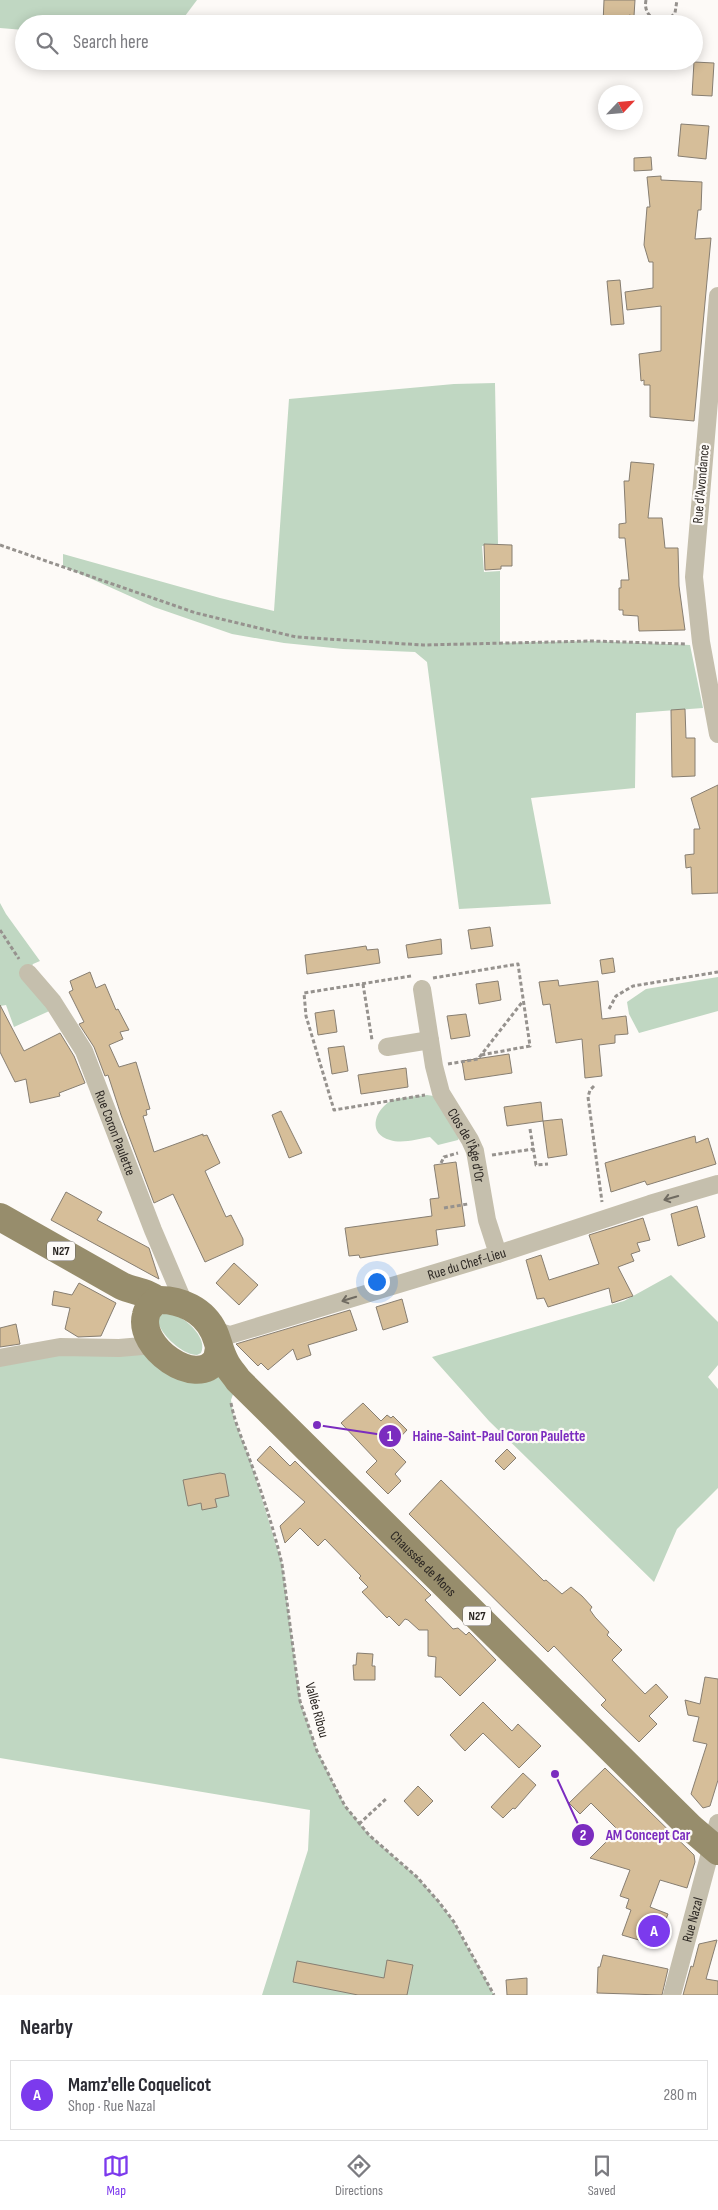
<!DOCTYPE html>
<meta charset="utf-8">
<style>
:root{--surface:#fff;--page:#f2f2f3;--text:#2b2b33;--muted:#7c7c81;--line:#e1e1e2;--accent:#7c3aed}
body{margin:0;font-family:"Sofia Sans Condensed",sans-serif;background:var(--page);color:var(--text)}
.compass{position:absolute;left:598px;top:85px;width:45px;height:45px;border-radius:50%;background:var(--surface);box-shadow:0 2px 12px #0003;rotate:64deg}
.you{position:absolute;left:376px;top:1281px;width:18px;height:18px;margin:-12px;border:4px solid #fff;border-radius:50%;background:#1a73e8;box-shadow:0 0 0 8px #1a73e833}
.badge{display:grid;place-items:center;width:32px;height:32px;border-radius:50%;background:var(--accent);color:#fff;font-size:16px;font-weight:700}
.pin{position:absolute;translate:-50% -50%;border:2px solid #fff;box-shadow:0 1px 5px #0006}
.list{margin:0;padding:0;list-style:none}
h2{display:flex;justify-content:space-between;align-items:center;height:65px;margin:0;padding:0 20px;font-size:21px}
h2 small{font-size:16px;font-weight:400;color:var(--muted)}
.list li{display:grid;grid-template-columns:32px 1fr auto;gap:15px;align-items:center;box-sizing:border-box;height:70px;margin:0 10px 10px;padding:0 10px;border:1px solid var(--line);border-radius:0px}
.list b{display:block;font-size:19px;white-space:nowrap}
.list p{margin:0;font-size:16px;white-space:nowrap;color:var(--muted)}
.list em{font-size:16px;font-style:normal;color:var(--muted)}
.icon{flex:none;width:28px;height:28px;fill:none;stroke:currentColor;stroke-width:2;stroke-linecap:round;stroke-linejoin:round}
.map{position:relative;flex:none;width:718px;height:1995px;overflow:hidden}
.search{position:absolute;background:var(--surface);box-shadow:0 2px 12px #0003;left:15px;right:15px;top:15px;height:55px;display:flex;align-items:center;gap:12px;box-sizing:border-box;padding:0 18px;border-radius:28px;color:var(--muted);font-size:19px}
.sheet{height:145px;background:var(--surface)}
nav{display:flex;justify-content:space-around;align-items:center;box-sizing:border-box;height:70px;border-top:1px solid var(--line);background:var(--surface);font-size:14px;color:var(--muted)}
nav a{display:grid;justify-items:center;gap:2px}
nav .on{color:var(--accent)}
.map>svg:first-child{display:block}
</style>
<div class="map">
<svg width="718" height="1995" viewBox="0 0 718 1995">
<rect width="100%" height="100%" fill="#fdfaf7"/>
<g fill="#c0d7c2">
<polygon points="0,0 197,0 179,24 24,24 24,30 0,28"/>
<polygon points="495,383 498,544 482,546 484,572 500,571 500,643 592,641 690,645 703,708 636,713 635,788 531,798 551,904 459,909 427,662 415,652 343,649 284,643 232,634 154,607 63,566 63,554 220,598 274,611 289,399 454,384"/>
<polygon points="0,903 6,914 40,961 33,964 28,973 56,1008 14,1027 6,1005 0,1006 0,934 2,934 0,930"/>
<polygon points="718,977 718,1011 639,1033 629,1014 627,1002 646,989"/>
<path d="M427,1095l7,1 26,40 -2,4 -20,5 -8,-8c-12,2 -28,7 -40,3 -22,-6 -16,-28 -1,-38 5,-4 30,-6 38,-7z"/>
<polygon points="671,1275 718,1322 718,1365 708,1377 718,1389 718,1488 677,1529 654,1582 489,1421 432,1357 624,1301"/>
<path d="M163,1314c4,0 9,0 12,1 13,5 33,24 26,38l-4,2c-13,0 -31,-16 -37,-28 -2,-3 -1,-7 -1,-11z"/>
<polygon points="138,1346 238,1380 231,1400 234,1419 251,1463 282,1564 300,1701 317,1751 333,1783 345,1806 369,1835 417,1877 439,1902 454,1923 494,1995 262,1995 308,1850 310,1810 0,1758 0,1358"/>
</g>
<g fill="#d6be99" stroke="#877e71">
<polygon points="604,0 635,0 634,16 629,15 628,24 603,24"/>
<polygon points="694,62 714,63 712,96 692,95"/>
<polygon points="681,124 709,126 706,159 678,156"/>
<polygon points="651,157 652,170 634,171 634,158"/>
<polygon points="661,176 661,180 702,182 701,210 698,210 695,239 711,238 694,421 650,417 650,385 644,385 644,380 641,381 639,354 661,351 661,306 627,310 625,292 653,288 653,262 649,262 644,245 647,207 650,207 647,177"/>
<polygon points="620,280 624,324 611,325 607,281"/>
<polygon points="631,462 654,464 648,518 662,518 665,548 678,548 679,586 685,630 639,631 638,616 623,615 623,610 619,610 619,588 621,588 621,580 629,580 625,538 619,538 619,524 626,523 624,481 629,481"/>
<polygon points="484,544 512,545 512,566 501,566 501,569 485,570"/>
<polygon points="685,709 686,738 695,738 695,776 672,777 671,710"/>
<polygon points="718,785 718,893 692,894 691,867 686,868 685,855 694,854 694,829 700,829 691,798"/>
<polygon points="490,927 493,946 471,949 468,930"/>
<polygon points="441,939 442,954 408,958 406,945"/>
<polygon points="366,946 367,950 378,949 380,963 307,974 305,955"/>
<polygon points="613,958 615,972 602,974 600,960"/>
<polygon points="90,972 96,988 105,984 116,1010 118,1009 129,1030 120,1032 123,1039 109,1045 119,1067 136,1062 150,1109 146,1110 147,1115 143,1116 154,1152 203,1134 203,1136 207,1135 220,1163 205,1171 226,1217 231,1215 243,1239 243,1245 205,1262 173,1194 154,1203 121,1115 108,1075 105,1076 94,1047 79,1024 84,1022 69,992 73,990 70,981"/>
<polygon points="558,980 559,986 598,981 602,1019 626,1016 628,1034 615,1035 615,1043 599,1045 602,1076 585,1078 582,1039 556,1043 550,1004 543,1005 539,982"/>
<polygon points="498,981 501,1000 479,1004 476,984"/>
<polygon points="0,1005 24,1051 60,1033 74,1056 85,1083 59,1093 60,1096 30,1103 26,1079 15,1082 0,1052"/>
<polygon points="334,1010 337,1032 318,1035 315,1013"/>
<polygon points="466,1014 470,1036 451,1039 447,1016"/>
<polygon points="344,1046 348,1071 332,1074 328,1048"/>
<polygon points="509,1054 512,1073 465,1080 462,1061"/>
<polygon points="406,1068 408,1087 361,1094 358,1075"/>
<polygon points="541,1102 543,1121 507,1126 504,1107"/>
<polygon points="281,1111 302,1153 289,1158 272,1115"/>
<polygon points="562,1119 567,1155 548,1158 543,1121"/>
<polygon points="695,1136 696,1143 708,1138 716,1164 647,1185 645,1181 611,1192 605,1163"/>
<polygon points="456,1162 465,1226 436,1230 438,1245 360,1258 359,1255 349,1256 345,1228 432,1216 430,1199 439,1198 434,1165"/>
<polygon points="66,1192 102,1212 97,1220 149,1248 159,1279 51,1220"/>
<polygon points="697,1206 705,1237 678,1246 671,1214"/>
<polygon points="643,1218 650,1240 637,1243 640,1251 631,1254 634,1261 618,1267 633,1296 612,1303 609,1288 548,1307 544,1298 537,1299 526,1260 541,1255 549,1280 599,1264 589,1235"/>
<polygon points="234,1263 258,1285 239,1305 216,1283"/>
<polygon points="79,1283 116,1303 101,1336 78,1337 65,1329 70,1308 52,1305 54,1291 72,1295"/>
<polygon points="402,1299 408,1322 383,1330 376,1307"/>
<polygon points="350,1310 357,1330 308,1345 311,1355 297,1360 293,1349 268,1370 261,1363 258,1366 236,1344"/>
<polygon points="16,1324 20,1344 0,1347 0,1328"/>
<polygon points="363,1403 381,1421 387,1415 391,1418 393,1416 407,1430 391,1447 406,1462 395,1474 401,1481 388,1494 366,1472 377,1461 341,1423"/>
<polygon points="270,1446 290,1466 295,1461 431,1595 425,1600 453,1629 458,1628 466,1635 469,1632 496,1660 460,1696 441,1677 435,1677 436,1657 428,1656 428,1630 419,1630 408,1620 405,1619 399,1626 389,1616 387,1618 362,1592 368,1587 359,1578 361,1576 325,1539 318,1546 300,1528 285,1543 280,1526 305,1502 257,1460"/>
<polygon points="507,1449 516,1458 504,1470 495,1461"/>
<polygon points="220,1473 225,1474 229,1496 215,1499 217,1507 202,1510 201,1503 188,1506 183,1480"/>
<polygon points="441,1480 544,1581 546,1580 562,1594 571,1587 582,1596 592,1607 590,1610 595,1617 609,1632 607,1635 622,1650 612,1660 645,1694 656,1684 668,1697 649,1716 657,1724 639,1742 601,1705 606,1700 554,1646 548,1652 409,1514"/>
<polygon points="357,1653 373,1654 372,1666 375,1666 375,1680 354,1680 353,1665 356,1665"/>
<polygon points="705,1677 718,1679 718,1780 710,1806 703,1808 691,1794 707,1744 693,1741 699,1717 688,1715 685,1700 700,1704"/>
<polygon points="483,1702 512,1731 518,1724 541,1746 519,1768 483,1733 465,1751 450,1735"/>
<polygon points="605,1768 694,1855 695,1862 687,1888 660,1880 650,1907 668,1914 656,1945 622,1935 631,1910 626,1908 629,1899 620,1896 630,1870 590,1858 618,1830 591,1803 580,1814 569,1803"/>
<polygon points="523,1773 536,1785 515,1809 513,1808 503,1818 491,1807"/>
<polygon points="418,1786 433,1801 418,1816 404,1801"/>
<polygon points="717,1940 706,1979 718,1981 718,1995 683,1995 691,1966 693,1967 699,1944"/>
<polygon points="603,1955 668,1969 662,1995 597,1993 598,1967 600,1967"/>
<polygon points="387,1960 413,1965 407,1995 358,1995 293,1982 297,1961 384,1978"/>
<polygon points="527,1978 527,1995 507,1995 506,1980"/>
</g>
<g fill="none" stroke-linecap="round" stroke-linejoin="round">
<g stroke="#96928e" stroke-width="3" stroke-dasharray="4 2.5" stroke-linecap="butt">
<path d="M646,0c-4,19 18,27 29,13l2,-13"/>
<polyline points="0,545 196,613 296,637 423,645 592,641 686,644"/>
<polyline points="0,930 19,959"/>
<polyline points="411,976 304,993 306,1016 334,1110 425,1095"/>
<polyline points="433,978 518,964 530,1046 481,1055"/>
<polyline points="363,984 372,1040"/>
<polyline points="609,1009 616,996 633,986 718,972"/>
<polyline points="448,1064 478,1059 523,1001"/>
<polyline points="594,1086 590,1090 588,1097 602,1202"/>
<polyline points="530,1129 536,1165 548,1164"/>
<polyline points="492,1155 534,1149"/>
<polyline points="441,1163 444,1157 458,1153"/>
<polyline points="444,1208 468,1204"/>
<path d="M231,1403c4,21 13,40 20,60 12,33 23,67 31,101l18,137 17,50 16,32 12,23 24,29 48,42 22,25 15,20 40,73"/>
<polyline points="359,1824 386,1799"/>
</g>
<g stroke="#c5bfad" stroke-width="18">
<polyline points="718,296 694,577 701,642 718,734"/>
<path id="s1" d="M28,973l25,29 31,49 69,179 31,73"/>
<path id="s2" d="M422,989l12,77 7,27 29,47 5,11 12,69 11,34"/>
<polyline points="387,1047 430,1040"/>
<path id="s3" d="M214,1330l16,5 268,-81 152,-50 68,-20"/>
<polyline points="0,1358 60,1347 119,1348 154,1345"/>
<path id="s4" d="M672,1995l46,-172"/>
</g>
<g stroke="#978d6c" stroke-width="28">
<path d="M0,1217l122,69c11,5 26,6 35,14"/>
<path id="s5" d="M219,1349c-1,3 -1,8 -3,11 -20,29 -79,-13 -70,-45 1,-6 7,-11 11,-15 23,-1 47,10 57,32 4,9 6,20 11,29 3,7 9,13 13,19l453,448 27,23"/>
</g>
</g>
<defs><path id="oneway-shaft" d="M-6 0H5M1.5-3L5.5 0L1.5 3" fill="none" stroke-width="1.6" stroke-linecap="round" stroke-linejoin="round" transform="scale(1.25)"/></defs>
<g stroke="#706b61">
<use href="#oneway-shaft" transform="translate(671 1198) rotate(164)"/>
<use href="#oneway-shaft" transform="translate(349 1299) rotate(163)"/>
</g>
<g text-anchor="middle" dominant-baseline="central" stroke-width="4.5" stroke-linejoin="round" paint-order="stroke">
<g fill="#fdfaf7" stroke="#6a6662" stroke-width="1">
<rect x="47" y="1241.5" width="28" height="19" rx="4"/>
<rect x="463" y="1606.5" width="28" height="19" rx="4"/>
</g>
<g font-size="12" font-weight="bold" fill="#2b2622">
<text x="61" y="1251">N27</text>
<text x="477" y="1616">N27</text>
</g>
<g font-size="14" fill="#2b2622" stroke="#fdfaf7">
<text transform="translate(701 484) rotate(-85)">Rue d'Avondance</text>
<text stroke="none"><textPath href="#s1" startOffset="184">Rue Coron Paulette</textPath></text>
<text stroke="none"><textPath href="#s2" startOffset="165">Clos de l'Âge d'Or</textPath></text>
<text stroke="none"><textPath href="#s3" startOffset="264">Rue du Chef-Lieu</textPath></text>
<text stroke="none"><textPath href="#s5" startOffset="520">Chaussée de Mons</textPath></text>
<text transform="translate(317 1710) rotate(75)">Vallée Ribou</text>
<text stroke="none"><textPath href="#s4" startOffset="78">Rue Nazal</textPath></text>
</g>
</g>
<path fill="none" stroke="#7b2cbf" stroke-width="2" d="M317 1425L390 1436M555 1774L583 1835"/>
<g fill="#7b2cbf" stroke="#fdfaf7" stroke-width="2">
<circle cx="317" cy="1425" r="5"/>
<circle cx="555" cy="1774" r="5"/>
<circle cx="390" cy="1436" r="12"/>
<circle cx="583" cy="1835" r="12"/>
</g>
<g font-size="15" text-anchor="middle" font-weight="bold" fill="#fff">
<text x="390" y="1441">1</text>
<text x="583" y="1840">2</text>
</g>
<g font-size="15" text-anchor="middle" font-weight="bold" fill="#7b2cbf" stroke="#fdfaf7" stroke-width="4.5" stroke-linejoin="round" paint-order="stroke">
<text x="499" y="1441">Haine-Saint-Paul Coron Paulette</text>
<text x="648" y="1840">AM Concept Car</text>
</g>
</svg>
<svg class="compass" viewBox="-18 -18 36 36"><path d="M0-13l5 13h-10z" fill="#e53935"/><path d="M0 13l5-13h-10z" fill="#7c7c81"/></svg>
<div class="you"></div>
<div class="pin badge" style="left:654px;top:1931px">A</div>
<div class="search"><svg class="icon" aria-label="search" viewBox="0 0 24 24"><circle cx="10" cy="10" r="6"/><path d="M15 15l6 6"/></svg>Search here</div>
</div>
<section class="sheet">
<h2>Nearby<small></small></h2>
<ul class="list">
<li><span class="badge">A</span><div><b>Mamz'elle Coquelicot</b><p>Shop · Rue Nazal</p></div><em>280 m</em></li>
</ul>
</section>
<nav>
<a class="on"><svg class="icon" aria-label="map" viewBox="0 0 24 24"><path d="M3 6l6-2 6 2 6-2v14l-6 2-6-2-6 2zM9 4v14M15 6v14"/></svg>Map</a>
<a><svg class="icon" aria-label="directions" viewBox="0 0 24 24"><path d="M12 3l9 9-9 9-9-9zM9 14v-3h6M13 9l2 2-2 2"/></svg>Directions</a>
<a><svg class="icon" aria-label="saved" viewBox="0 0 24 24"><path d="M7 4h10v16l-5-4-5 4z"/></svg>Saved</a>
</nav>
